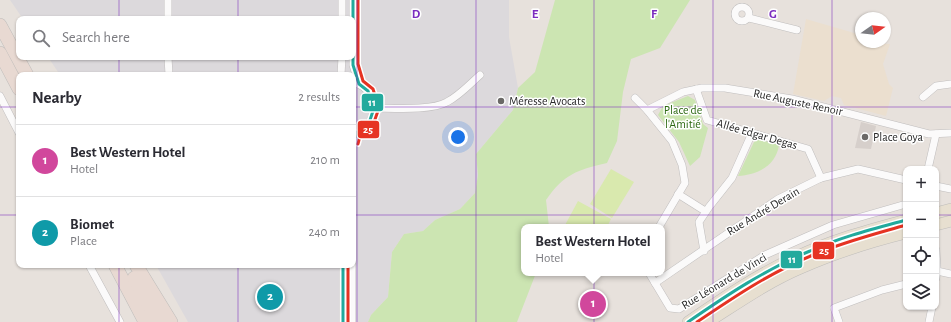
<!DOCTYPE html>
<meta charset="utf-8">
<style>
:root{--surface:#fff;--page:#f2f2f3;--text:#2b2b33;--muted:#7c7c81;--line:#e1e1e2;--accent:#7c3aed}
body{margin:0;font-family:"Alegreya Sans",sans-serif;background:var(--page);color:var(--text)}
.controls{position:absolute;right:12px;bottom:12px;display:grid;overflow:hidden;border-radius:8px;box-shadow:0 1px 3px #0004}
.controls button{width:36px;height:36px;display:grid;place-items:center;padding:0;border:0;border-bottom:1px solid var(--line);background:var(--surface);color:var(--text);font:20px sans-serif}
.compass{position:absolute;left:855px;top:12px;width:36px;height:36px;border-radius:50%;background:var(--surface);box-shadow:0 1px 3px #0004;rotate:76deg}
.you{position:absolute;left:458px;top:137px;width:14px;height:14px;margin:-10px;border:3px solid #fff;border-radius:50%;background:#1a73e8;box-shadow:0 0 0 6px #1a73e833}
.badge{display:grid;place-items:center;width:26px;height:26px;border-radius:50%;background:var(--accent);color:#fff;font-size:13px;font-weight:700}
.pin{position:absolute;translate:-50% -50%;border:2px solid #fff;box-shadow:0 1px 4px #0006}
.popup{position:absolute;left:521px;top:224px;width:144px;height:52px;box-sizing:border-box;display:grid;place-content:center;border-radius:8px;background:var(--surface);filter:drop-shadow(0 1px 3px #0005);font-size:13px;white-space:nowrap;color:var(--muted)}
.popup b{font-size:15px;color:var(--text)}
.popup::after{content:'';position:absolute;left:50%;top:100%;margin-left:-8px;border:8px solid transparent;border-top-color:var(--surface)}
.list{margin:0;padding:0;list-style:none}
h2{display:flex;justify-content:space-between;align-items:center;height:52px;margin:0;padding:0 16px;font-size:17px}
h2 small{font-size:13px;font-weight:400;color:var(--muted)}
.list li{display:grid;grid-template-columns:26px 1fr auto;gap:12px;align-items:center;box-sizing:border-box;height:72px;padding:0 16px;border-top:1px solid var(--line)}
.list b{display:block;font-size:15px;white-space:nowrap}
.list p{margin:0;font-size:13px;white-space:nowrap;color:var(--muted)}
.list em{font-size:13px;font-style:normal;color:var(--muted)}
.icon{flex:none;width:22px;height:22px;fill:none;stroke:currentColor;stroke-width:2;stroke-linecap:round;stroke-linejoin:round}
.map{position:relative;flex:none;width:951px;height:322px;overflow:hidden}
.search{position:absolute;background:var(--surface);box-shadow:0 1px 3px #0004;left:16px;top:16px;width:340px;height:44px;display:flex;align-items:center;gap:10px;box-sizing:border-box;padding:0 14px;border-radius:8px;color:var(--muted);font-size:15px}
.panel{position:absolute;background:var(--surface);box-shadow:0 1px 3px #0004;left:16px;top:72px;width:340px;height:196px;border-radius:8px}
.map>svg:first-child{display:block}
</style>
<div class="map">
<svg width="951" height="322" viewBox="0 0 951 322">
<rect width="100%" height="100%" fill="#e7e1dc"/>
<polygon fill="#dcd9dc" points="10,0 509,0 509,37 518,88 513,110 476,154 478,175 475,193 460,209 435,220 423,231 404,234 392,252 388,297 371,315 368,322 188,322 156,265 353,265 353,75 60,75 48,57 353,57 353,19 23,19"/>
<polygon fill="#ebdfcf" points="806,19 861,35 861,42 890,44 883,64 889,84 893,88 886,116 844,105 841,98 832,96 824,101 793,94"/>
<g fill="#cce5b2">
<path d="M555,0h135l-30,48 -29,11 -8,33 -6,49 -10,22c-30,7 -43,11 -61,37l3,27h-25v46h12l-19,49h-149l3,-7 17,-18 4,-45 12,-18 19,-3 12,-11 25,-11 15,-16 3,-18 -2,-21 37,-44 5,-22 17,-16z"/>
<polygon points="688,96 695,100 703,124 708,128 700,157 690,166 679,142 658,115 663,106"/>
<path d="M759,139l20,6c-3,21 -22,30 -41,31l16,-34z"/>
</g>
<g fill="#d9e9ae">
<polygon points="611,169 634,182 612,218 590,204"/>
<polygon points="578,201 611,219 607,227 564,227"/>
</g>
<polygon fill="#d6cfcb" points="861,122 876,126 871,149 855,148"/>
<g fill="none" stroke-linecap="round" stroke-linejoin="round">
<g stroke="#c0bebe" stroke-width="8">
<g id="street">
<polyline points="168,0 168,19"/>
<polyline points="353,0 353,65 359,84"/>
<circle cx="742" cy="14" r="7"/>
<polyline points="749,18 797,30"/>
<polyline points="342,19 342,0"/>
<polyline points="168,57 169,75"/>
<polyline points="341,75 342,57"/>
<polyline points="696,89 707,120 808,149 821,178"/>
<polyline points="0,96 19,133"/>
<polyline points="923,97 936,86 951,84"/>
<polyline points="635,98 647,110 672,141 682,165 685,183 659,227"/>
<path d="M374,108c19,0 57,3 73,-6 12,-6 23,-18 33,-27"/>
<polyline points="647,110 683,92 702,88 725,88 792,99 929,134 951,133"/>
<path d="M353,134c26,-6 28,-43 2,-51"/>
<polyline points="353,143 356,133"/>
<polyline points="928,169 936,134"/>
<polyline points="936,186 951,189"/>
<polyline points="678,194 705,211"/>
<polyline points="936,250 937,268 936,278"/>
<polyline points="704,251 699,222 709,207 732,178 752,133"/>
<polyline points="89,265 120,322"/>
<polyline points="352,265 352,322"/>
<polyline points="937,271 951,274"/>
<polyline points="649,273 670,308 679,309 765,255 833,225 906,204"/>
<polyline points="655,283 778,199 821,178 858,169 906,180"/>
<polyline points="343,322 343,265"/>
<polyline points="839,322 834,308 882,290 906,284"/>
<polyline points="929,322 932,307"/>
</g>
</g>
<g stroke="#bfbdbb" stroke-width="12">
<g id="primary">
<polyline points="936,213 951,209"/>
<polyline points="936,225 951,221"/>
<path d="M688,322c35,-24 70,-48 108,-65 35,-17 73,-27 110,-37"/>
<path d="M708,322c30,-19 60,-40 93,-54 34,-15 69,-26 105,-35"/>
</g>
</g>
<g stroke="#bfbdbb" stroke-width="14">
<g id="highway">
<polyline points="0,25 27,75"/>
<polyline points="0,53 19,89"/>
<polyline points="115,265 145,322"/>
<polyline points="136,265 171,322"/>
<polyline points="134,278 158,322"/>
</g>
</g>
<use href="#street" stroke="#fbfafa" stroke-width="7"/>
<use href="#primary" stroke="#e7dfd0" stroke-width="11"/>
<use href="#highway" stroke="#e8d9d2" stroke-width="13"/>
<g stroke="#fff" stroke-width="6">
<g id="bus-1">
<polyline points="353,0 353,65 359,84 368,91 374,108 369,123 356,133 353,143"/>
<polyline points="343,265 343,322"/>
<path d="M688,322c39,-27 78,-53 122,-71 31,-14 63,-22 96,-31"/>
</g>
</g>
<g stroke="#fff" stroke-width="6">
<g id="bus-2">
<polyline points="358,144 360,136 373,125 379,108 373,89 363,81 358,64 358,0"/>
<polyline points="348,265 348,322"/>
<path d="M697,322c37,-25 74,-50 116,-67 30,-13 62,-21 93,-30"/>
</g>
</g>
<use href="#bus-1" stroke="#22aa9d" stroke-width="3"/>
<use href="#bus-2" stroke="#e63323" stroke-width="3"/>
</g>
<path fill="none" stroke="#7b2cbf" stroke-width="1" stroke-opacity="0.55" d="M119,0v19M238,0v19M357,0v322M476,0v322M594,0v322M713,0v322M832,0v322M119,57v18M238,57v18M0,107h19M353,107h598M0,215h19M353,215h553M936,215h15M119,265v57M238,265v57"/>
<g fill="#6b6967" stroke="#fff" stroke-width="1.5">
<circle cx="501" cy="101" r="4"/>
<circle cx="865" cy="137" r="4"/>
</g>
<g text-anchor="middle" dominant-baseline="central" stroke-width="3" stroke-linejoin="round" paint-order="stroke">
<g font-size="12" fill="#282828" stroke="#fff" text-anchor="start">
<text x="509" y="101">Méresse Avocats</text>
<text x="873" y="137">Place Goya</text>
</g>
<g font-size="12" fill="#282828" stroke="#fff">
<text transform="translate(798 102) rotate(12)">Rue Auguste Renoir</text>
<text transform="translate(757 134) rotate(16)">Allée Edgar Degas</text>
<text transform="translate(763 211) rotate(-31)">Rue André Derain</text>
<text transform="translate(724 281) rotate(-31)">Rue Léonard de Vinci</text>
</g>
<g font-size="12" fill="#2d6913" stroke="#fff">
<text x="683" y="110">Place de<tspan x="683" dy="14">l'Amitié</tspan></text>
</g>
</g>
<g font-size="13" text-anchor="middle" font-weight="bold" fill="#7b2cbf" stroke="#fff" stroke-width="3" stroke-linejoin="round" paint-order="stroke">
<text x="416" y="18">D</text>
<text x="535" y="18">E</text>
<text x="654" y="18">F</text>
<text x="773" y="18">G</text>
</g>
<g stroke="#fff" stroke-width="1.5">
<rect x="361" y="93" width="23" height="19" rx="4" fill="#22aa9d"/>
<rect x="357" y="120" width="23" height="19" rx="4" fill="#e63323"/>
<rect x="812" y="241" width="23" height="19" rx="4" fill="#e63323"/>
<rect x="780" y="250" width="23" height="19" rx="4" fill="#22aa9d"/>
</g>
<g font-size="11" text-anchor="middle" font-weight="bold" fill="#fff">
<text x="372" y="106">11</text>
<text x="368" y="133">25</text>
<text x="824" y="254">25</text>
<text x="792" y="263">11</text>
</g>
</svg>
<div class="controls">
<button>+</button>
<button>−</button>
<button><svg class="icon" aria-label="locate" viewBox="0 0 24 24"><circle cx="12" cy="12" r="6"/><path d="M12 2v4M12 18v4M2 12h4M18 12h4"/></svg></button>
<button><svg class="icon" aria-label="layers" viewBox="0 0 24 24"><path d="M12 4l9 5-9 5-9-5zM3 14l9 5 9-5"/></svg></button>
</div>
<svg class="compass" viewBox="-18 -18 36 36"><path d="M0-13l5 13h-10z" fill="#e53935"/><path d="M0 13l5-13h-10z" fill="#7c7c81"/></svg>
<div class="you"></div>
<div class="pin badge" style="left:593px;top:304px;background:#d1479c">1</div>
<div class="popup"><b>Best Western Hotel</b>Hotel</div>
<div class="pin badge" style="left:270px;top:297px;background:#0f9aa8">2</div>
<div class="search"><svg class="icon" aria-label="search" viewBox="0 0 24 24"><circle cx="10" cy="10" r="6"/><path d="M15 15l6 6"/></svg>Search here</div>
<section class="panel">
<h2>Nearby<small>2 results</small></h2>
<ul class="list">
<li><span class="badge" style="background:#d1479c">1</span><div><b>Best Western Hotel</b><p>Hotel</p></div><em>210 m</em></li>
<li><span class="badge" style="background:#0f9aa8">2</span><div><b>Biomet</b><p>Place</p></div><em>240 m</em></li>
</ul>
</section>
</div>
